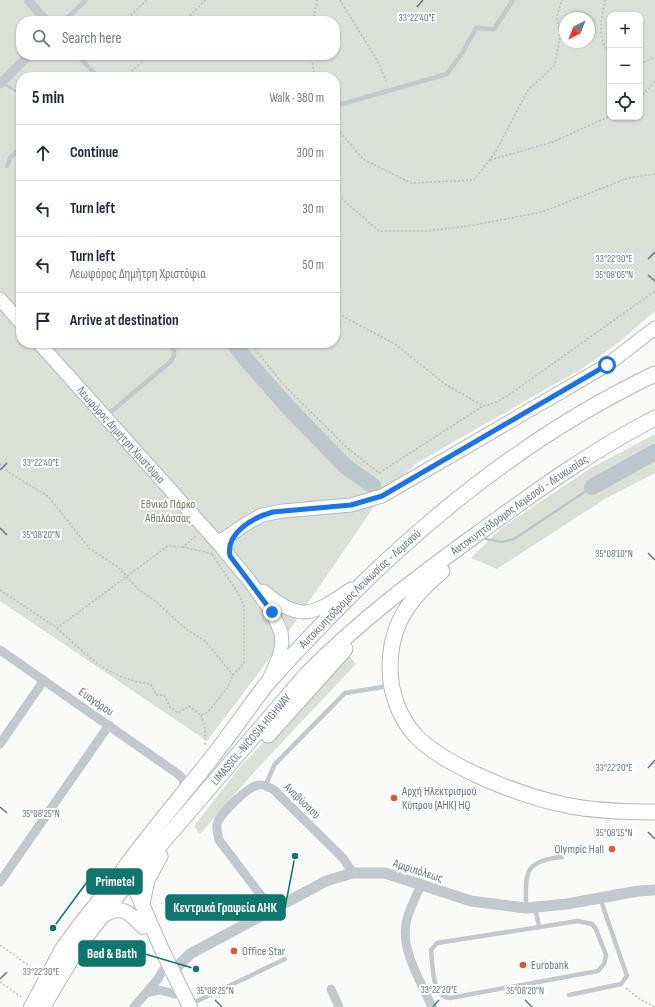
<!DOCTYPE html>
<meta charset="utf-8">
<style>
:root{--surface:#fff;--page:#f6f6f7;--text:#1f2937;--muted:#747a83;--line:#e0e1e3}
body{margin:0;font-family:"Sofia Sans Condensed",sans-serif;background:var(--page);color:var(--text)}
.controls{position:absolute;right:12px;top:12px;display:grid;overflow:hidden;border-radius:8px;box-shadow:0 1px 3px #0004}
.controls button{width:36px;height:36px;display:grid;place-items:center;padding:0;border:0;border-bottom:1px solid var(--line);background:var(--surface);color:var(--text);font:20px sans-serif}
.compass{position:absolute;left:559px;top:12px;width:36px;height:36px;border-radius:50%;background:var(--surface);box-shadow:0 1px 3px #0004;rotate:222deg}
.stop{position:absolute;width:12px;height:12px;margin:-9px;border:3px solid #1a73e8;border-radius:50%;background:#fff}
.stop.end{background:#1a73e8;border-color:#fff;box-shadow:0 1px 4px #0008}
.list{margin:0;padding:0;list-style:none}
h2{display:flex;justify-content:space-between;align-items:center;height:52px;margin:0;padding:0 16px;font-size:17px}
h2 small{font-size:13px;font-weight:400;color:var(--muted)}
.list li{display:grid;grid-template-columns:26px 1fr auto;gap:12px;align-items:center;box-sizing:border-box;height:56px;padding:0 16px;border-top:1px solid var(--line)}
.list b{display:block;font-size:15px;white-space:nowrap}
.list p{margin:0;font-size:13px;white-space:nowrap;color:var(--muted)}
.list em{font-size:13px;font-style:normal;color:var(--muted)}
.icon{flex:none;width:22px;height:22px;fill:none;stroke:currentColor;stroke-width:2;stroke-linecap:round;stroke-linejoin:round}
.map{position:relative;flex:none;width:655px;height:1007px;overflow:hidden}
.search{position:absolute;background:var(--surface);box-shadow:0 1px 3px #0004;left:16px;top:16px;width:324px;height:44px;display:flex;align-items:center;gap:10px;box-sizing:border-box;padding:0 14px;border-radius:16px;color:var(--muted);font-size:15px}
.panel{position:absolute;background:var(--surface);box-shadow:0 1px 3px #0004;left:16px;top:72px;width:324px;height:276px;border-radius:16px}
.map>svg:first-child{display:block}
</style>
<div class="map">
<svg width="655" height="1007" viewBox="0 0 655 1007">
<rect width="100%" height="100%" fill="#fafaf8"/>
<g fill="#dadfd7" fill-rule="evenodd">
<path d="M0,0h655v311l-37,32 -35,25 -168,96 -38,38 -101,148 -69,91 -207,-140zM610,15h30v102h-30zM565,18h24v24h-24zM21,21h314v34h-314zM21,77h314v266h-314z"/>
<polygon points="655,434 655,473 605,499 497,569 471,558 500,529 589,469"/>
<polygon points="348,654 356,664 255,771 200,834 194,826 240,767"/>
</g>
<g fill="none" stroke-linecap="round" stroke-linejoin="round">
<g stroke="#bbc7cb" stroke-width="2.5">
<polyline points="2,83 21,94"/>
<polyline points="486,539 501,542 514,539 592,487"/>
</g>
<g stroke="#bbc7cb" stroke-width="16">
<polyline points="234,343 244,357 288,407 345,466 373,486"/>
<polyline points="592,487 655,452"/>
</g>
<g stroke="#b3babf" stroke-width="15">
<g id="secondary">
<polyline points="0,299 21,323"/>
<path id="s1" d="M39,343l179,200 31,37 23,32 9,20 1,11 -3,14 -9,20"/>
<polyline points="218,543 246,524 262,515 283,511 351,505 382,496 607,365 655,328"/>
<path d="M263,591c38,32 50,24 88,-2"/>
</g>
</g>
<g stroke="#b5babe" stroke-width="16">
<g id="primary">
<path d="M102,916c20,-12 27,-4 41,11"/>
<polyline points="31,1007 62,949 78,927 124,869 131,879 162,950 190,1007"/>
<polyline points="43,1007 80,945 131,879"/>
</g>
</g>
<g stroke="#b4b9bd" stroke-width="17">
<g id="trunk">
<path d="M442,571c-33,28 -52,53 -52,97 0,24 9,49 25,67 30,32 107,61 150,70 29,6 60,7 90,7"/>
<polyline points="268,735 345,649"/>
<path id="s2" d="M124,869c26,-36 55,-70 82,-104 21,-26 40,-54 60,-80 22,-26 47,-51 70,-75 93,-95 199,-179 319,-236"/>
<path id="s3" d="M131,879l175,-204c53,-54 113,-99 174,-143 56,-41 113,-82 175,-114"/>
<polyline points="142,904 147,880 160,856"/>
</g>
</g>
<g stroke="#bbbfc2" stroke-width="1.5" stroke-dasharray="2 2" stroke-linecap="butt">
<polyline points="340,0 377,60 387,83"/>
<path d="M605,0c-4,18 -8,40 5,55"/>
<polyline points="125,21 147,0"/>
<polyline points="184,21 206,0"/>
<polyline points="313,21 317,0"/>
<polyline points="311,55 315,77"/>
<polyline points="640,64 655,57"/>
<polyline points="126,77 149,55"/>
<polyline points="640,98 655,81"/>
<polyline points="335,126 363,159 411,183 474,180 495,153 528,90 555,65 560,36 557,16 562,0"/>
<polyline points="490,160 553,142 610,116"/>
<polyline points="335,193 379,231 426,231 474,225 542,212 628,178 655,174"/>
<polyline points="335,312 395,344 445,384 483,406"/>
<polyline points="250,343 282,383 346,447 379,473 483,406 497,402 513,392 655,291"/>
<polyline points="0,464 11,474 48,496 89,548 118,567 139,590 154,600 186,629 205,641 233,675"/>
<polyline points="183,547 213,554"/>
<polyline points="0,590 57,628 168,546 183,547 197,535"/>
<path d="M57,628c31,28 51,51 94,56l5,11h8l6,12 8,6 11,-7 12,9 7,-3 20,-25 5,-12 11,-12v-57l-6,-13 -26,-39"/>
<polyline points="201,715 205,728 205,746"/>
<polyline points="0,945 38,972"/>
<polyline points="0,982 23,998"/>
<polyline points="626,988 641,1000 655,1007"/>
</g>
<g stroke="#c3c8cc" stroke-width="4.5">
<polyline points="64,21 86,0"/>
<polyline points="77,55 98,77"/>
<polyline points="335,106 447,74 463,52 476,28 494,29 513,0"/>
<polyline points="7,166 10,158 21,147"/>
<polyline points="106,416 170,362 174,356 174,350 168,343"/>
<polyline points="265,786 275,764 345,693 389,686"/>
<path d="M526,908c0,-34 -4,-47 36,-51"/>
<polyline points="535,908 539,926"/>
<path d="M578,921l14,3 4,5 10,26 -2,9 -6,7 -148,27c-19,-1 -17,-34 -19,-48l6,-7z"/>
<polyline points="569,995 621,984 627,976 600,898"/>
<polyline points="191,1004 285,959"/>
</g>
<g stroke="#c3c8cc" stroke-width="9">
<polyline points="28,0 46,21"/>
<polyline points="0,84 29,55"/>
<polyline points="0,650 178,774 183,779 185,790"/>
<polyline points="0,744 44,680"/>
<polyline points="0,882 109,725"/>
<path d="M421,885c-5,11 -11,23 -14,34 -8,30 14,62 25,88"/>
<path d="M272,910l-53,-70c-1,-6 -4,-13 -1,-19 5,-9 31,-36 41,-36 5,-1 11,3 15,5l69,68 10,15"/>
<polyline points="331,989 339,1007"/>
<polyline points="146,993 159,990 175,994"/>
<polyline points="134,1007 158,979 163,970"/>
</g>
<polyline stroke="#c3c8cc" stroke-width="11" points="175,975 177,967 190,954 326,881 353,873 385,873 471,901 526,908 567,904 638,891 655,890"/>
<use href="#secondary" stroke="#fff" stroke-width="13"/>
<use href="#primary" stroke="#fff" stroke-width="14"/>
<use href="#trunk" stroke="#fff" stroke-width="15"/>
</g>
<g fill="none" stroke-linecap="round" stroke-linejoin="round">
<path stroke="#1a73e8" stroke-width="5" d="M272,612l-42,-56c-5,-23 24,-39 43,-44l78,-7 31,-9 225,-131"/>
</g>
<path fill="none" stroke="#657683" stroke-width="1.5" d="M417,7l6,-7M648,259l7,-7M648,275l7,6M0,470l7,-7M0,528l7,7M648,553l7,7M648,768l7,-8M0,807l7,6M648,832l7,7M0,979l7,-7M215,1000l7,7M525,1000l7,7M433,1007l6,-7"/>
<g fill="#e4572e" stroke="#fff" stroke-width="1.5">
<circle cx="394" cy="798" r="4"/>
<circle cx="612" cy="849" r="4"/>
<circle cx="234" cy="951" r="4"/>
<circle cx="523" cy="965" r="4"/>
</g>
<g text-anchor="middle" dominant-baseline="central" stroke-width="4" stroke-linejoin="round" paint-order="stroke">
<g font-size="12" fill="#657683" stroke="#fff">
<text stroke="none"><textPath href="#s1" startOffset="123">Λεωφόρος Δημήτρη Χριστόφια</textPath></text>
<text stroke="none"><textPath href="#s3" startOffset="542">Αυτοκινητόδρομος Λεμεσού - Λευκωσίας</textPath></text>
<text stroke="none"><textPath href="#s2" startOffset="367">Αυτοκινητόδρομος Λευκωσίας - Λεμεσού</textPath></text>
<text transform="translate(96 702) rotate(35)">Ευαγόρου</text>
<text stroke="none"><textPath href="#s3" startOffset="184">LIMASSOL-NICOSIA HIGHWAY</textPath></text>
<text transform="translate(302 801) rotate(44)">Αναβύσσου</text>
<text transform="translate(418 871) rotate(18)">Αμφιπόλεως</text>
</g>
<g font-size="12" fill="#687a64" stroke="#fff">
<text x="168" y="504">Εθνικό Πάρκο<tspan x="168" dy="14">Αθαλάσσας</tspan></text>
</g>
<g font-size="12" fill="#657683" stroke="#fff" text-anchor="start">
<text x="402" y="791">Αρχή Ηλεκτρισμού<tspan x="402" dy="14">Κύπρου (ΑΗΚ) HQ</tspan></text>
<text x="604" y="849" text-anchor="end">Olympic Hall</text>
<text x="242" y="951">Office Star</text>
<text x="531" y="965">Eurobank</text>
</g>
</g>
<g font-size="10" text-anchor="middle" fill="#657683" stroke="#fff" stroke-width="4" stroke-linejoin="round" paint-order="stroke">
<text x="417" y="21">33°22'40"E</text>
<text x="614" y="262">33°22'30"E</text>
<text x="614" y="278">35°08'05"N</text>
<text x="41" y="466">33°22'40"E</text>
<text x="41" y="538">35°08'20"N</text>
<text x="614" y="557">35°08'10"N</text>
<text x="614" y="771">33°22'20"E</text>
<text x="41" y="817">35°08'25"N</text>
<text x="614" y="836">35°08'15"N</text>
<text x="41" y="975">33°22'30"E</text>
<text x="439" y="993">33°22'20"E</text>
<text x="215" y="994">35°08'25"N</text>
<text x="525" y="994">35°08'20"N</text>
</g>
<path fill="none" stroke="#0f766e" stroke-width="1.5" d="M53 928L87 882M295 856L285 908M196 969L145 954"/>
<g fill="#0f766e" stroke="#fff" stroke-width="1.5">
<circle cx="53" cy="928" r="4"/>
<circle cx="295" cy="856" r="4"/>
<circle cx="196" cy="969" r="4"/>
</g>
<g fill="#0f766e" stroke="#0f766e" stroke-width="1.5">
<rect x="87" y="869" width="55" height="25" rx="4"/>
<rect x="166" y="895" width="119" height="25" rx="4"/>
<rect x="79" y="941" width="66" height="25" rx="4"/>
</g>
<g font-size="13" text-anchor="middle" font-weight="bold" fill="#fff">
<text x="115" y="886">Primetel</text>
<text x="225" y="912">Κεντρικά Γραφεία ΑΗΚ</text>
<text x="112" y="958">Bed &amp; Bath</text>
</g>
</svg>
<div class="controls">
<button>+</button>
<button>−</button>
<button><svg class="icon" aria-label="locate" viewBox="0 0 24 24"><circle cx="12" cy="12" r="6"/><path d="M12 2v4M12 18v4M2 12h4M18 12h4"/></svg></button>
</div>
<svg class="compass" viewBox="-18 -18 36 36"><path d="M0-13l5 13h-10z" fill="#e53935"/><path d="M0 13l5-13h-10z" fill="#747a83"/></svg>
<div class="stop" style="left:607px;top:365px"></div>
<div class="stop end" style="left:272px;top:612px"></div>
<div class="search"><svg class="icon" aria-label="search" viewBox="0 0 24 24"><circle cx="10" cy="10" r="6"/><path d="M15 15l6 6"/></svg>Search here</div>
<section class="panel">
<h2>5 min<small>Walk · 380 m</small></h2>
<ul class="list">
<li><svg class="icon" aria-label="ahead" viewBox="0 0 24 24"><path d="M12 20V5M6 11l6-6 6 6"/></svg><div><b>Continue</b></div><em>300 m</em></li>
<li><svg class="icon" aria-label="left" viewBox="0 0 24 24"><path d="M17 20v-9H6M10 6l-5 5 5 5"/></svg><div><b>Turn left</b></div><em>30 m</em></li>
<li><svg class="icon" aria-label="left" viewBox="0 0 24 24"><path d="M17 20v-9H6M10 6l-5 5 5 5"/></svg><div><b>Turn left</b><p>Λεωφόρος Δημήτρη Χριστόφια</p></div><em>50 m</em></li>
<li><svg class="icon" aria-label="arrive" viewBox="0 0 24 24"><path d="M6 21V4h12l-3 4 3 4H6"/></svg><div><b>Arrive at destination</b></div></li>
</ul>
</section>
</div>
